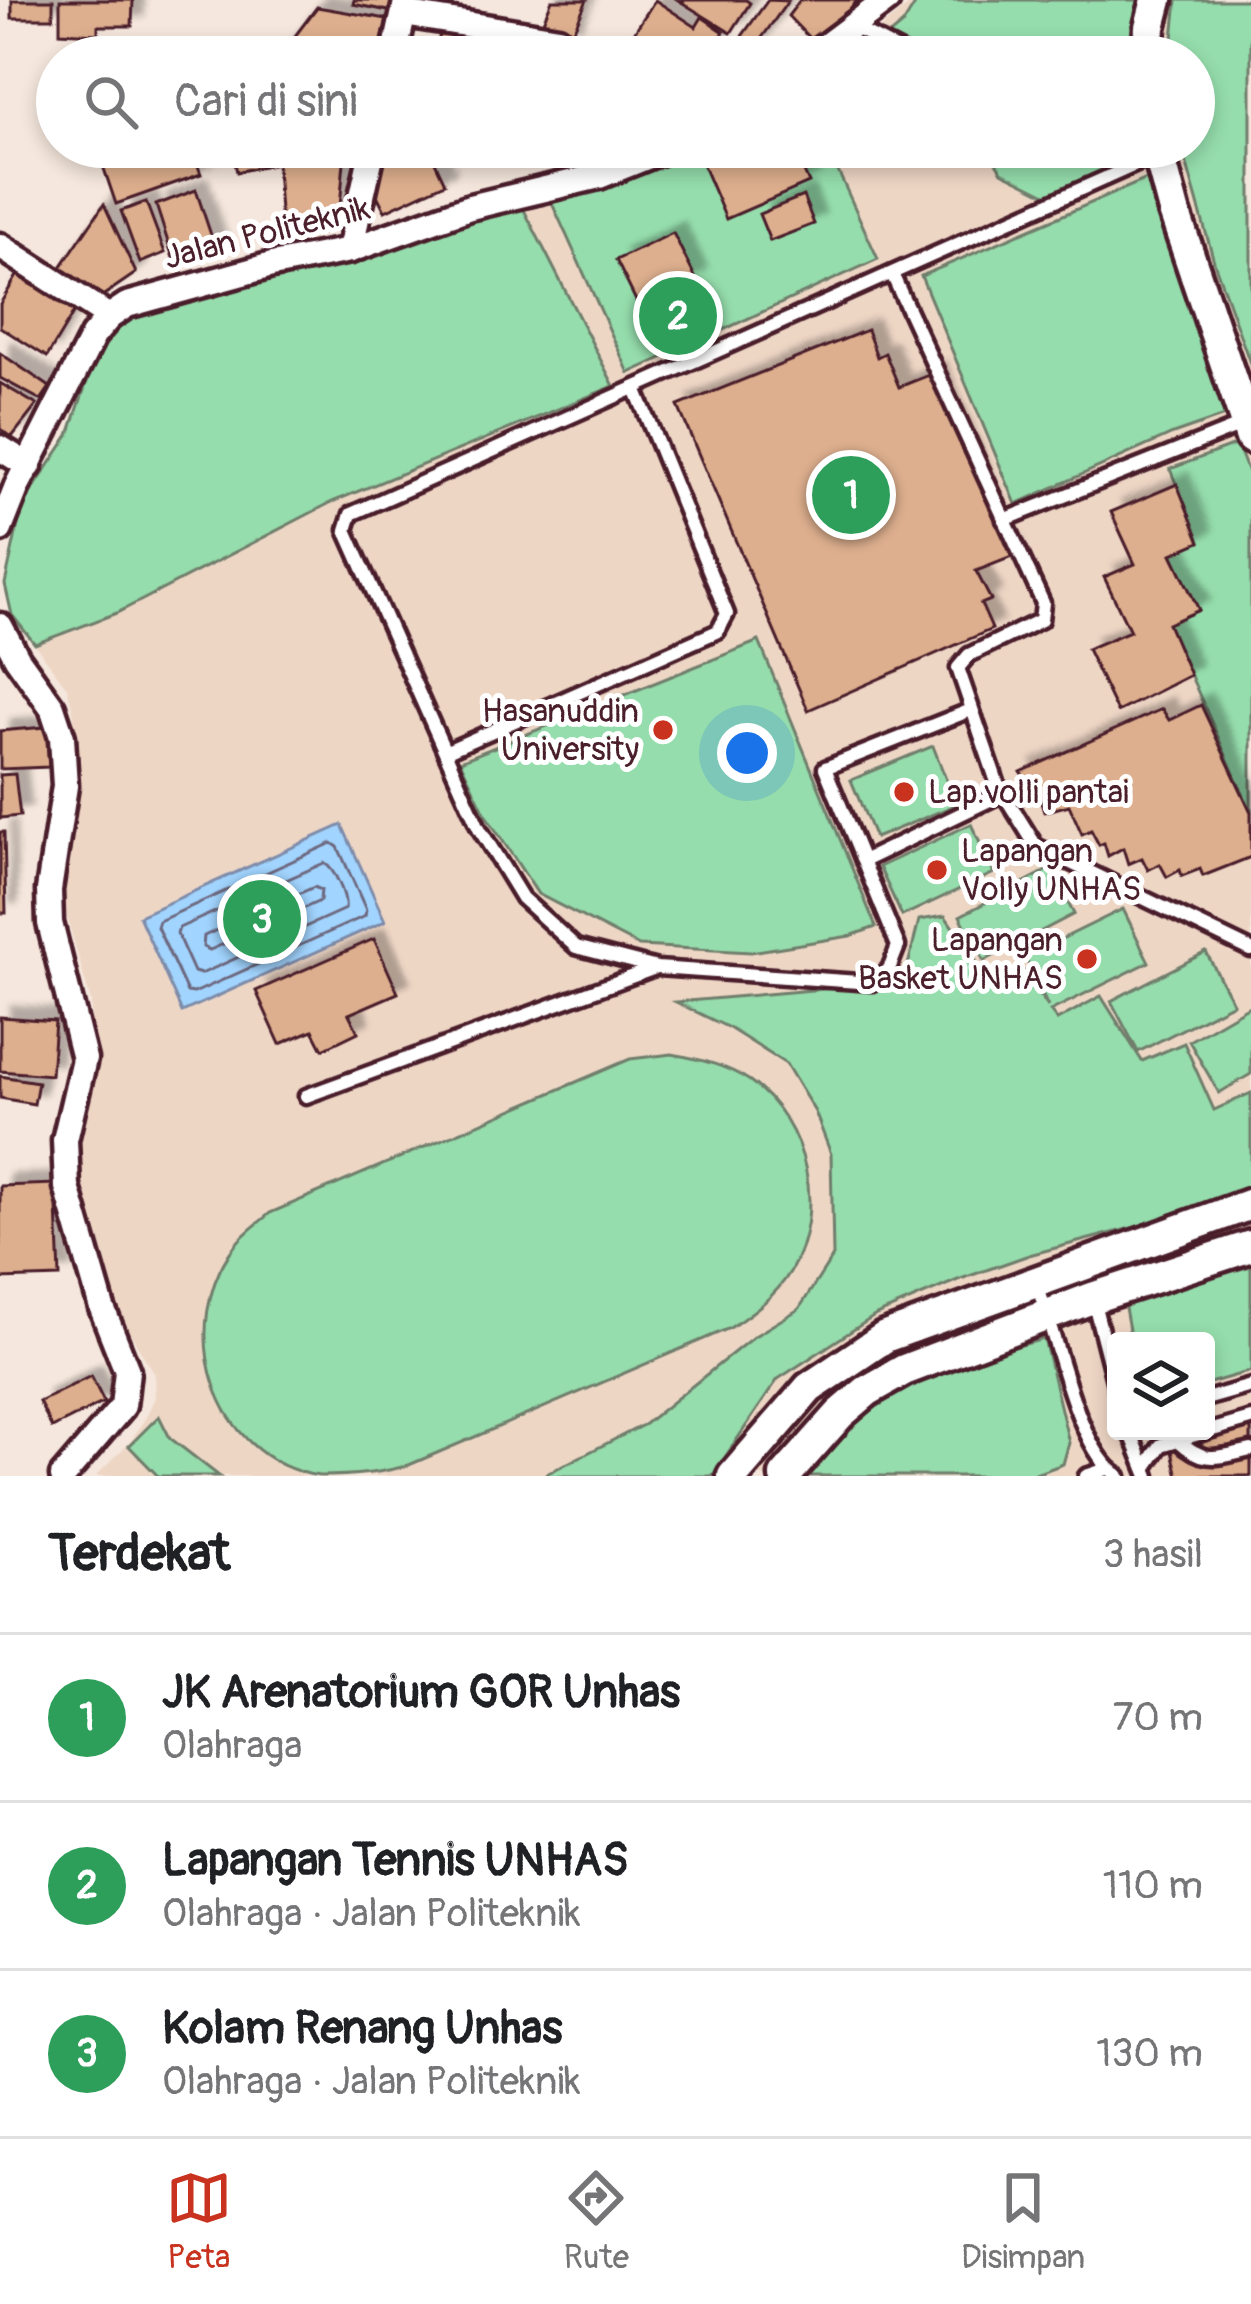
<!DOCTYPE html>
<html lang="id">
<meta charset="utf-8">
<style>
:root{--surface:#fff;--page:#f6f6f6;--text:#202124;--muted:#757577;--line:#e0e0e0;--accent:#c8321e}
body{margin:0;font-family:Pangolin,sans-serif;background:var(--page);color:var(--text)}
.controls{position:absolute;right:36px;bottom:36px;display:grid;overflow:hidden;border-radius:12px;box-shadow:0 6px 18px #0003}
.controls button{width:108px;height:108px;display:grid;place-items:center;padding:0;border:0;border-bottom:3px solid var(--line);background:var(--surface);color:var(--text);font:60px sans-serif}
.you{position:absolute;left:747px;top:753px;width:42px;height:42px;margin:-30px;border:9px solid #fff;border-radius:50%;background:#1a73e8;box-shadow:0 0 0 18px #1a73e833}
.badge{display:grid;place-items:center;width:78px;height:78px;border-radius:50%;background:var(--accent);color:#fff;font-size:39px;font-weight:700}
.pin{position:absolute;translate:-50% -50%;border:6px solid #fff;box-shadow:0 3px 12px #0006}
.list{margin:0;padding:0;list-style:none}
h2{display:flex;justify-content:space-between;align-items:center;height:156px;margin:0;padding:0 48px;font-size:51px}
h2 small{font-size:39px;font-weight:400;color:var(--muted)}
.list li{display:grid;grid-template-columns:78px 1fr auto;gap:36px;align-items:center;box-sizing:border-box;height:168px;padding:0 48px;border-top:3px solid var(--line)}
.list b{display:block;font-size:45px;white-space:nowrap}
.list p{margin:0;font-size:39px;white-space:nowrap;color:var(--muted)}
.list em{font-size:39px;font-style:normal;color:var(--muted)}
.icon{flex:none;width:66px;height:66px;fill:none;stroke:currentColor;stroke-width:2;stroke-linecap:round;stroke-linejoin:round}
.map{position:relative;flex:none;width:1251px;height:1476px;overflow:hidden}
.search{position:absolute;background:var(--surface);box-shadow:0 6px 18px #0003;left:36px;right:36px;top:36px;height:132px;display:flex;align-items:center;gap:30px;box-sizing:border-box;padding:0 42px;border-radius:66px;color:var(--muted);font-size:45px}
.sheet{height:660px;background:var(--surface)}
nav{display:flex;justify-content:space-around;align-items:center;box-sizing:border-box;height:168px;border-top:3px solid var(--line);background:var(--surface);font-size:33px;color:var(--muted)}
nav a{display:grid;justify-items:center;gap:6px}
nav .on{color:var(--accent)}
.map>svg:first-child{display:block}
</style>
<div class="map">
<svg width="1251" height="1476" viewBox="0 0 1251 1476">
<defs>
<filter id="shadow"><feDropShadow dx="11" dy="-11" stdDeviation="3" flood-color="#0004"/></filter>
</defs>
<rect width="100%" height="100%" fill="#f5e7dd"/>
<filter id="ink" filterUnits="userSpaceOnUse"><feTurbulence type="fractalNoise" baseFrequency=".00833" numOctaves="2"/><feDisplacementMap in="SourceGraphic" scale="24" xChannelSelector="R" yChannelSelector="G"/><feConvolveMatrix kernelMatrix="1 2 1 2 8 2 1 2 1" color-interpolation-filters="sRGB"/></filter>
<g filter="url(#ink)">
<path fill="#eed6c5" fill-rule="evenodd" d="M915,0h336v1476h-1155l35,-35 15,-24 9,-20 -1,-23 -38,-65 -37,-124 -2,-44 15,-50 -1,-89 -28,-99 -1,-28 9,-36 3,-124 -7,-28 -55,-72 -7,-31 17,-78 47,-71 29,-87 18,-21 209,-66 98,-22 98,-35 45,-4 114,-53h514v-90h-349zM1116,1341h90v90h-90z"/>
<g fill="#95ddac" stroke="#707e6c" stroke-width="3">
<polygon points="918,0 1150,0 1141,57 863,57 903,24"/>
<polygon points="1177,0 1251,0 1251,366 1215,265 1182,147 1194,147 1194,57 1171,57"/>
<polygon points="676,147 827,147 878,259 629,373 552,203"/>
<polygon points="986,147 1151,147 1151,149 1050,196 1002,172"/>
<polygon points="1156,175 1233,413 1173,434 1016,504 921,276"/>
<polygon points="521,204 614,386 332,502 117,613 35,644 12,615 5,584 22,506 69,435 98,348 116,327 137,314 325,261 423,239"/>
<polygon points="1237,444 1251,480 1251,812 1168,624 1199,610 1172,554 1200,541 1170,469"/>
<polygon points="759,641 876,927 850,936 751,952 639,946 538,894 487,817 460,761"/>
<polygon points="933,746 956,805 875,838 851,780"/>
<polygon points="971,824 994,873 902,916 879,867"/>
<polygon points="1050,869 1074,914 984,961 960,916"/>
<polygon points="1123,909 1149,962 1050,1011 1057,1020 1101,996 1142,1061 1184,1043 1214,1110 1251,1093 1251,1187 1173,1217 1029,1255 958,1280 876,1315 778,1379 712,1476 542,1476 645,1424 753,1337 799,1309 833,1256 831,1154 815,1112 786,1064 729,1028 676,1002 904,982 919,920 945,916 985,974 1024,971 1048,1007 1025,957"/>
<polygon points="1206,952 1233,1003 1138,1052 1111,1001"/>
<polygon points="1251,1005 1251,1074 1219,1093 1189,1041"/>
<path d="M672,1054c27,5 54,11 78,27 58,42 77,130 40,191 -15,25 -37,40 -60,56l-321,137c-29,9 -60,11 -90,11 -108,-17 -145,-152 -83,-232 9,-12 23,-21 34,-31l360,-154z"/>
<polygon points="1251,1266 1251,1371 1206,1384 1206,1341 1131,1341 1124,1302"/>
<path d="M1044,1339l25,104 -6,21 -33,12h-223c64,-86 137,-111 237,-137z"/>
<polygon points="159,1416 170,1438 219,1476 158,1476 129,1446"/>
</g>
<polygon fill="#a1d4fe" stroke="#7e8caa" stroke-width="3" points="342,825 385,921 182,1012 139,916"/>
<g fill="none" stroke-linecap="round" stroke-linejoin="round">
<g stroke="#6d677f" stroke-width="3">
<polygon points="332,843 338,847 366,910 365,916 194,993 187,992 157,927 159,921"/>
<path d="M324,863c11,6 23,34 21,46l-144,65 -7,-2 -17,-38 2,-6z"/>
<polygon points="314,887 321,890 320,901 210,950 203,947 204,936"/>
</g>
</g>
<g fill="#ddaf8e" stroke="#4a1f2b" stroke-width="3" filter="url(#shadow)">
<rect x="12" y="0" width="41" height="18"/>
<polygon points="60,0 133,0 132,26 98,26 98,34 60,32"/>
<polygon points="354,0 400,0 398,13 353,4"/>
<polygon points="552,0 587,0 570,38 541,26"/>
<polygon points="655,0 696,27 702,17 724,32 708,57 668,57 633,34"/>
<polygon points="678,0 746,0 750,3 731,33"/>
<polygon points="768,0 788,1 754,49 740,39"/>
<polygon points="800,0 858,0 816,45 788,16"/>
<polygon points="317,7 387,19 378,57 279,57"/>
<polygon points="443,25 476,31 468,57 433,57"/>
<polygon points="494,31 514,37 508,57 486,57"/>
<polygon points="527,39 561,51 559,57 521,57"/>
<polygon points="130,147 191,147 201,174 116,204 100,157"/>
<polygon points="231,147 268,147 272,164 237,172"/>
<polygon points="291,147 357,147 355,158"/>
<polygon points="387,147 428,147 445,183 385,211 369,179 374,158 389,151"/>
<polygon points="440,147 476,147 468,162"/>
<polygon points="695,147 793,147 809,183 726,219"/>
<polygon points="276,152 344,162 338,229 282,242"/>
<polygon points="196,190 216,250 174,261 156,205"/>
<polygon points="803,196 814,224 770,241 759,214"/>
<polygon points="146,202 165,253 140,263 121,211"/>
<polygon points="104,204 136,273 95,301 59,270"/>
<polygon points="673,233 696,279 639,307 616,260"/>
<polygon points="20,271 77,307 47,357 0,327 0,304"/>
<polygon points="867,330 877,357 885,353 899,387 934,373 1012,557 976,571 991,600 981,604 992,629 808,710 678,406"/>
<polygon points="0,353 50,387 41,400 0,378"/>
<polygon points="0,383 37,405 12,437 0,429"/>
<polygon points="1177,484 1200,542 1172,554 1199,610 1168,624 1190,675 1117,712 1087,649 1130,631 1104,577 1135,564 1111,512"/>
<polygon points="1201,705 1251,812 1251,857 1203,876 1200,869 1182,876 1180,870 1167,877 1160,864 1148,870 1142,858 1128,864 1123,848 1108,856 1104,843 1099,845 1091,830 1082,834 1069,805 1044,812 1037,790 1031,793 1021,772 1162,709 1169,720"/>
<polygon points="46,727 49,767 0,769 0,731"/>
<polygon points="15,774 20,816 0,818 0,775"/>
<polygon points="0,832 4,832 6,913 0,913"/>
<polygon points="374,939 398,993 349,1014 358,1032 323,1049 313,1030 280,1044 256,991"/>
<polygon points="0,1017 55,1021 51,1075 0,1071"/>
<polygon points="0,1076 38,1082 34,1104 0,1098"/>
<polygon points="56,1184 60,1277 0,1279 0,1186"/>
<polygon points="91,1376 104,1402 52,1428 39,1402"/>
<polygon points="1251,1427 1251,1476 1178,1476 1171,1447"/>
</g>
<g fill="none" stroke-linecap="round" stroke-linejoin="round">
<g stroke="#4a1f2b" stroke-width="21">
<g id="service">
<polyline points="853,27 911,57"/>
<polyline points="892,274 1043,603 1041,620 969,655 958,668 998,785 1036,846 1251,950"/>
<polyline points="1004,520 1242,425"/>
<polyline points="971,710 825,768 898,946 889,969 873,983 657,968 576,947 522,898 479,828 346,530 351,514 1155,156"/>
<polyline points="447,751 718,631 727,614 635,388"/>
<polyline points="863,861 1002,794"/>
<polyline points="306,1096 655,968"/>
<path d="M1036,1283c20,48 41,169 83,193"/>
<polyline points="1093,1299 1116,1389"/>
<polyline points="1206,1399 1251,1386"/>
<polyline points="1130,1431 1148,1476"/>
<polyline points="1167,1431 1178,1440 1251,1419"/>
<path d="M1146,1467l15,-22 17,-5c27,25 40,17 73,10"/>
<polyline points="1086,1476 1107,1469"/>
</g>
</g>
<g stroke="#4a1f2b" stroke-width="33">
<g id="minor">
<polyline points="404,14 558,39"/>
<polyline points="394,57 406,2"/>
<polyline points="811,57 887,0"/>
<polyline points="0,246 109,317"/>
<polyline points="350,250 373,147"/>
<polyline points="0,448 29,466"/>
<polyline points="0,529 17,486 93,336 109,317 127,305 272,265 350,250 470,207 599,176 671,147"/>
<polyline points="0,626 17,658 52,707 62,737 65,786 49,890 50,923 84,1059 65,1140 67,1187 102,1308 127,1371 123,1406 63,1476"/>
</g>
</g>
<g stroke="#4a1f2b" stroke-width="39">
<g id="tertiary">
<polyline points="1148,57 1150,27 1157,0"/>
<polyline points="1157,147 1174,211 1251,438"/>
<polyline points="733,1476 809,1388 885,1337 1251,1204"/>
<polyline points="785,1476 840,1414 867,1391 904,1370 1092,1298 1251,1246"/>
</g>
</g>
<use href="#service" stroke="#fff" stroke-width="12"/>
<use href="#minor" stroke="#fff" stroke-width="24"/>
<use href="#tertiary" stroke="#fff" stroke-width="30"/>
</g>
</g>
<g fill="#c8321e" stroke="#fff" stroke-width="4.5">
<circle cx="663" cy="730" r="12"/>
<circle cx="904" cy="792" r="12"/>
<circle cx="937" cy="870" r="12"/>
<circle cx="1087" cy="959" r="12"/>
</g>
<g text-anchor="middle" dominant-baseline="central" stroke-width="10" stroke-linejoin="round" paint-order="stroke">
<g font-size="33" fill="#4a1f2b" stroke="#fff">
<text transform="translate(267 233) rotate(-14)">Jalan Politeknik</text>
</g>
<g font-size="33" fill="#4a1f2b" stroke="#fff" text-anchor="end">
<text x="639" y="711">Hasanuddin<tspan x="639" dy="38">University</tspan></text>
<text x="928" y="792" text-anchor="start">Lap.volli pantai</text>
<text x="961" y="851" text-anchor="start">Lapangan<tspan x="961" dy="38">Volly UNHAS</tspan></text>
<text x="1063" y="940">Lapangan<tspan x="1063" dy="38">Basket UNHAS</tspan></text>
</g>
</g>
</svg>
<div class="controls">
<button><svg class="icon" aria-label="layers" viewBox="0 0 24 24"><path d="M12 4l9 5-9 5-9-5zM3 14l9 5 9-5"/></svg></button>
</div>
<div class="you"></div>
<div class="pin badge" style="left:851px;top:495px;background:#2e9e5b">1</div>
<div class="pin badge" style="left:678px;top:316px;background:#2e9e5b">2</div>
<div class="pin badge" style="left:262px;top:919px;background:#2e9e5b">3</div>
<div class="search"><svg class="icon" aria-label="search" viewBox="0 0 24 24"><circle cx="10" cy="10" r="6"/><path d="M15 15l6 6"/></svg>Cari di sini</div>
</div>
<section class="sheet">
<h2>Terdekat<small>3 hasil</small></h2>
<ul class="list">
<li><span class="badge" style="background:#2e9e5b">1</span><div><b>JK Arenatorium GOR Unhas</b><p>Olahraga</p></div><em>70 m</em></li>
<li><span class="badge" style="background:#2e9e5b">2</span><div><b>Lapangan Tennis UNHAS</b><p>Olahraga · Jalan Politeknik</p></div><em>110 m</em></li>
<li><span class="badge" style="background:#2e9e5b">3</span><div><b>Kolam Renang Unhas</b><p>Olahraga · Jalan Politeknik</p></div><em>130 m</em></li>
</ul>
</section>
<nav>
<a class="on"><svg class="icon" aria-label="map" viewBox="0 0 24 24"><path d="M3 6l6-2 6 2 6-2v14l-6 2-6-2-6 2zM9 4v14M15 6v14"/></svg>Peta</a>
<a><svg class="icon" aria-label="directions" viewBox="0 0 24 24"><path d="M12 3l9 9-9 9-9-9zM9 14v-3h6M13 9l2 2-2 2"/></svg>Rute</a>
<a><svg class="icon" aria-label="saved" viewBox="0 0 24 24"><path d="M7 4h10v16l-5-4-5 4z"/></svg>Disimpan</a>
</nav>
